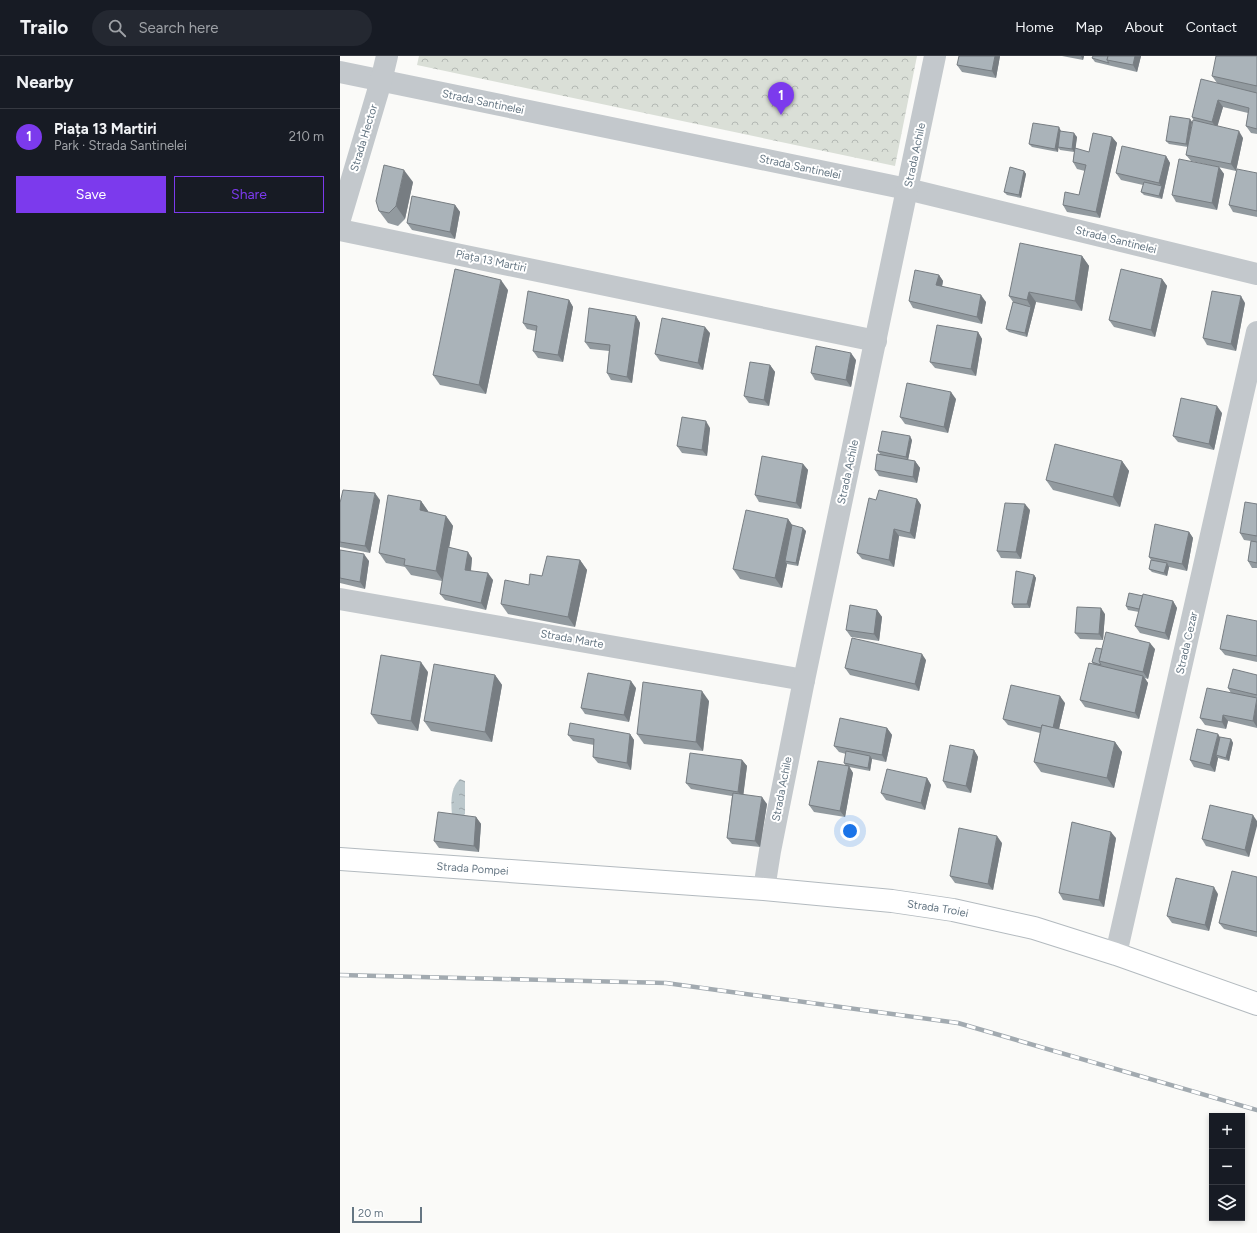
<!DOCTYPE html>
<meta charset="utf-8">
<style>
:root{--surface:#171b24;--page:#242831;--text:#f1f3f6;--muted:#9ea1a6;--line:#363941;--accent:#7c3aed}
body{margin:0;font-family:Figtree,sans-serif;background:var(--page);color:var(--text)}
.controls{position:absolute;right:12px;bottom:12px;display:grid;overflow:hidden;border-radius:0px;box-shadow:0 2px 6px #0003}
.controls button{width:36px;height:36px;display:grid;place-items:center;padding:0;border:0;border-bottom:1px solid var(--line);background:var(--surface);color:var(--text);font:20px sans-serif}
.scale{position:absolute;left:12px;bottom:10px;width:70px;box-sizing:border-box;padding-left:4px;border:2px solid #657683;border-top:0;font-size:11px;line-height:14px;white-space:nowrap;color:#657683;-webkit-text-stroke:3px #fff;paint-order:stroke}
.you{position:absolute;left:510px;top:775px;width:14px;height:14px;margin:-10px;border:3px solid #fff;border-radius:50%;background:#1a73e8;box-shadow:0 0 0 6px #1a73e833}
.badge{display:grid;place-items:center;width:26px;height:26px;border-radius:50%;background:var(--accent);color:#fff;font-size:13px;font-weight:700}
.pin{position:absolute;translate:-50% -33px;filter:drop-shadow(0 1px 2px #0008)}
.pin::after{content:'';position:absolute;top:21px;width:14px;height:12px;background:inherit;clip-path:polygon(0 0,100% 0,50% 100%)}
.list{margin:0;padding:0;list-style:none}
h2{display:flex;justify-content:space-between;align-items:center;height:52px;margin:0;padding:0 16px;font-size:17px}
h2 small{font-size:13px;font-weight:400;color:var(--muted)}
.list li{display:grid;grid-template-columns:26px 1fr auto;gap:12px;align-items:center;box-sizing:border-box;height:56px;padding:0 16px;border-top:1px solid var(--line)}
.list b{display:block;font-size:15px;white-space:nowrap}
.list p{margin:0;font-size:13px;white-space:nowrap;color:var(--muted)}
.list em{font-size:13px;font-style:normal;color:var(--muted)}
.actions{display:flex;gap:8px;padding:12px 16px}
.actions a{flex:1;padding:9px 0;border:1px solid var(--accent);border-radius:0px;text-align:center;font-size:14px;color:var(--accent)}
.actions .main{background:var(--accent);color:#fff}
.icon{flex:none;width:22px;height:22px;fill:none;stroke:currentColor;stroke-width:2;stroke-linecap:round;stroke-linejoin:round}
.map{position:relative;flex:none;width:917px;height:1177px;overflow:hidden}
header{display:flex;align-items:center;gap:24px;box-sizing:border-box;height:56px;padding:0 20px;background:var(--surface);border-bottom:1px solid var(--line)}
header strong{font-size:19px}
nav{display:flex;gap:22px;margin-inline-start:auto;font-size:14px}
.search{width:280px;height:36px;background:var(--page);display:flex;align-items:center;gap:10px;box-sizing:border-box;padding:0 14px;border-radius:22px;color:var(--muted);font-size:15px}
main{display:flex}
aside{flex:1;background:var(--surface)}
.map>svg:first-child{display:block}
</style>
<header>
<strong>Trailo</strong>
<div class="search"><svg class="icon" aria-label="search" viewBox="0 0 24 24"><circle cx="10" cy="10" r="6"/><path d="M15 15l6 6"/></svg>Search here</div>
<nav><a>Home</a><a>Map</a><a>About</a><a>Contact</a></nav>
</header>
<main>
<aside>
<h2>Nearby<small></small></h2>
<ul class="list">
<li><span class="badge">1</span><div><b>Piața 13 Martiri</b><p>Park · Strada Santinelei</p></div><em>210 m</em></li>
</ul>
<div class="actions"><a class="main">Save</a><a>Share</a></div>
</aside>
<div class="map">
<svg width="917" height="1177" viewBox="0 0 917 1177">
<defs>
<pattern id="park-crowns" width="20" height="18" patternUnits="userSpaceOnUse"><rect width="20" height="18" fill="#dadfd7"/><path d="M2 6a3 3 0 1 1 6 0M12 15a3 3 0 1 1 6 0" fill="none" stroke="#b4b9b4"/></pattern>
<pattern id="water-ripples" width="26" height="14" patternUnits="userSpaceOnUse"><rect width="26" height="14" fill="#bbc7cb"/><path d="M2 4q2-2 4 0t4 0M15 11q2-2 4 0t4 0" fill="none" stroke="#9ca6aa"/></pattern>
</defs>
<rect width="100%" height="100%" fill="#fafaf8"/>
<polygon fill="url(#park-crowns)" points="79,0 577,0 555,110 77,9"/>
<path fill="url(#water-ripples)" d="M120,723l5,2v33l-3,3 -10,-2c-1,-12 -2,-27 8,-36z"/>
<g fill="none" stroke-linecap="round" stroke-linejoin="round">
<g stroke="#b3babf" stroke-width="24">
<g id="secondary">
<path id="s1" d="M0,803l424,30 128,12 61,9 81,18 82,26 141,50"/>
</g>
</g>
<g stroke="#c3c8cc" stroke-width="22">
<polyline points="0,16 567,133 917,218"/>
<polyline points="0,163 41,25 47,0"/>
<polyline points="0,174 536,285"/>
<polyline points="0,543 464,624"/>
<polyline points="424,833 430,795 464,624 595,0"/>
<polyline points="776,898 917,276"/>
</g>
<use href="#secondary" stroke="#fff" stroke-width="22"/>
<g stroke="#a2aab0" stroke-width="4.5">
<polyline id="rail" points="0,919 326,927 618,967 917,1054"/>
</g>
<use href="#rail" stroke="#fff" stroke-width="3" stroke-dasharray="9" stroke-linecap="butt"/>
</g>
<g fill="#929a9f">
<polygon points="660,0 656,22 622,16 617,9"/>
<polygon points="722,0 744,0 743,4"/>
<polygon points="753,0 801,0 797,16 755,6 752,2"/>
<polygon points="917,0 917,78 911,77 906,70 908,57 883,51 877,70 903,82 896,115 851,105 846,99 848,91 829,88 826,85 850,63 852,66 850,82 854,65 852,61 877,27 872,20"/>
<polygon points="721,75 737,81 735,93 749,96 772,81 777,87 760,162 727,156 723,149 739,139 745,115 737,113 733,106 734,96 720,94 718,91 718,96 692,91 689,88"/>
<polygon points="826,100 830,107 822,143 804,139 801,136 803,129 781,124 776,117"/>
<polygon points="879,111 884,118 877,154 836,146 832,139"/>
<polygon points="684,115 686,118 681,142 667,139 664,136"/>
<polygon points="917,117 917,161 893,156 889,149"/>
<polygon points="73,126 65,163 58,170 48,167 39,155"/>
<polygon points="115,149 120,156 115,183 72,174 67,167"/>
<polygon points="742,200 749,210 742,255 696,246 687,281 669,276 666,273 673,246 669,240"/>
<polygon points="599,219 603,225 602,230 646,246 642,268 573,252 569,245"/>
<polygon points="822,223 827,230 815,281 774,271 769,264"/>
<polygon points="168,234 146,338 100,329 93,319"/>
<polygon points="229,244 233,251 223,306 198,302 193,295 196,275 187,273 183,267"/>
<polygon points="905,247 896,295 867,289 863,282"/>
<polygon points="296,260 300,267 292,327 271,324 267,317 269,295 250,293 245,286"/>
<polygon points="638,276 642,283 636,320 595,312 590,306"/>
<polygon points="370,277 363,314 320,305 315,298"/>
<polygon points="516,304 511,331 475,324 471,317"/>
<polygon points="430,309 435,316 429,350 409,347 404,340"/>
<polygon points="616,343 608,377 565,368 560,361"/>
<polygon points="882,357 874,394 838,386 833,380"/>
<polygon points="370,372 367,400 342,397 337,390"/>
<polygon points="572,384 568,404 575,405 580,412 577,427 539,420 535,414 540,398 538,395"/>
<polygon points="782,405 789,415 780,451 713,434 706,424"/>
<polygon points="463,408 468,414 461,453 419,446 415,439"/>
<polygon points="577,443 581,449 575,483 559,480 554,511 522,503 517,497 536,444"/>
<polygon points="40,444 30,497 0,491 0,447"/>
<polygon points="81,445 88,455 87,456 106,460 113,470 109,491 132,502 131,515 153,524 146,554 105,544 100,538 102,525 71,519 65,511 46,507 39,497"/>
<polygon points="917,448 917,512 912,512 908,505 911,485 904,484 900,477"/>
<polygon points="690,454 681,503 661,502 657,495"/>
<polygon points="448,463 452,469 466,475 458,510 447,508 442,532 400,523 393,513"/>
<polygon points="849,476 853,482 847,515 829,511 827,520 812,516 809,513 811,504 809,501"/>
<polygon points="0,494 29,505 25,533 0,527"/>
<polygon points="240,504 247,514 235,571 168,558 161,548 202,520"/>
<polygon points="694,519 696,522 690,552 674,552 672,548"/>
<polygon points="803,540 833,545 837,552 829,584 800,577 795,570 799,556 788,554 786,550"/>
<polygon points="537,554 542,561 539,585 511,581 506,574"/>
<polygon points="765,558 763,584 740,583 735,577"/>
<polygon points="917,565 917,606 885,599 880,593"/>
<polygon points="762,593 815,593 808,623 805,622 808,627 799,663 745,651 740,644 753,608 752,606"/>
<polygon points="586,604 579,635 510,619 505,612"/>
<polygon points="88,616 78,675 38,668 31,658"/>
<polygon points="155,619 162,629 152,686 91,675 84,665"/>
<polygon points="917,619 917,672 888,665 886,673 865,669 860,662 891,637 888,632"/>
<polygon points="296,632 289,666 245,658 241,652"/>
<polygon points="369,645 363,695 304,688 297,678"/>
<polygon points="725,647 719,673 775,686 782,696 774,732 701,716 694,706 700,677 668,669 663,663"/>
<polygon points="547,672 552,679 546,706 532,703 530,715 509,711 513,717 505,761 474,756 469,749 506,710 504,707 506,698 499,696 494,690"/>
<polygon points="290,678 294,684 291,714 258,707 253,701 254,689 233,685 228,679"/>
<polygon points="880,681 891,683 893,687 889,705 878,702 875,716 854,711 850,704"/>
<polygon points="634,694 638,701 631,737 607,732 603,725"/>
<polygon points="402,704 407,710 403,739 427,748 420,791 392,788 387,782 392,740 351,733 346,727"/>
<polygon points="587,722 591,729 585,754 546,744 541,737"/>
<polygon points="136,761 141,768 139,796 99,792 94,785"/>
<polygon points="917,765 909,801 866,790 862,783"/>
<polygon points="776,782 764,851 723,844 719,837"/>
<polygon points="662,787 653,834 615,827 610,820"/>
<polygon points="917,821 917,881 884,873 879,867"/>
<polygon points="878,838 869,875 832,867 827,860"/>
</g>
<g fill="#777d82">
<polygon points="655,0 660,0 656,22 652,15"/>
<polygon points="741,0 744,0 743,4"/>
<polygon points="795,0 801,0 797,16 793,9"/>
<polygon points="878,44 883,51 877,72 872,66"/>
<polygon points="850,63 852,66 848,91 846,88"/>
<polygon points="719,71 721,75 718,96 715,93"/>
<polygon points="899,75 903,82 896,115 891,108"/>
<polygon points="734,77 737,81 735,97 732,93"/>
<polygon points="772,81 777,87 760,162 756,156"/>
<polygon points="826,100 830,107 824,134 819,127"/>
<polygon points="879,111 884,118 877,154 872,147"/>
<polygon points="64,114 73,126 65,163 56,150"/>
<polygon points="684,115 686,118 681,142 679,139"/>
<polygon points="822,130 824,134 822,143 819,140"/>
<polygon points="115,149 120,156 115,183 110,176"/>
<polygon points="742,200 749,210 742,255 735,245"/>
<polygon points="599,219 603,225 601,236 596,229"/>
<polygon points="822,223 827,230 815,281 811,274"/>
<polygon points="161,224 168,234 146,338 139,329"/>
<polygon points="689,236 696,246 687,281 685,277 691,251 687,244"/>
<polygon points="641,239 646,246 642,268 637,261"/>
<polygon points="901,240 905,247 896,295 891,288"/>
<polygon points="229,244 233,251 223,306 218,299"/>
<polygon points="296,260 300,267 292,327 287,321"/>
<polygon points="365,271 370,277 363,314 358,307"/>
<polygon points="638,276 642,283 636,320 631,313"/>
<polygon points="511,297 516,304 511,331 506,324"/>
<polygon points="430,309 435,316 429,350 424,344"/>
<polygon points="611,336 616,343 608,377 604,371"/>
<polygon points="877,350 882,357 874,394 869,388"/>
<polygon points="366,365 370,372 367,400 362,394"/>
<polygon points="570,380 572,384 568,404 566,401"/>
<polygon points="575,405 580,412 577,427 573,421"/>
<polygon points="782,405 789,415 780,451 773,441"/>
<polygon points="463,408 468,414 461,453 456,447"/>
<polygon points="35,437 40,444 30,497 25,490"/>
<polygon points="577,443 581,449 575,483 570,477"/>
<polygon points="81,445 88,455 87,464 80,454"/>
<polygon points="685,448 690,454 681,503 676,496"/>
<polygon points="106,460 113,470 103,525 96,515"/>
<polygon points="448,463 455,473 445,505 447,508 442,532 435,522"/>
<polygon points="463,472 466,475 458,510 456,507"/>
<polygon points="554,473 559,480 554,511 549,504"/>
<polygon points="849,476 853,482 847,515 842,508"/>
<polygon points="128,496 132,502 130,521 125,514"/>
<polygon points="24,498 29,505 25,533 20,526"/>
<polygon points="240,504 247,514 235,571 228,561"/>
<polygon points="827,507 829,511 827,520 824,517"/>
<polygon points="148,517 153,524 146,554 141,547"/>
<polygon points="694,519 696,522 690,552 687,548"/>
<polygon points="833,545 837,552 829,584 825,577"/>
<polygon points="761,552 765,558 763,584 759,578"/>
<polygon points="537,554 542,561 539,585 534,578"/>
<polygon points="810,587 815,593 808,623 803,616"/>
<polygon points="582,598 586,604 579,635 575,628"/>
<polygon points="81,606 88,616 78,675 71,665"/>
<polygon points="155,619 162,629 152,686 145,676"/>
<polygon points="803,620 808,627 799,663 795,657"/>
<polygon points="291,625 296,632 289,666 284,659"/>
<polygon points="362,635 369,645 363,695 356,686"/>
<polygon points="720,640 725,647 717,681 712,674"/>
<polygon points="917,644 917,671 913,665"/>
<polygon points="883,659 888,665 886,673 882,666"/>
<polygon points="547,672 552,679 546,706 542,699"/>
<polygon points="290,678 294,684 291,714 287,707"/>
<polygon points="878,678 882,684 876,699 878,702 875,716 870,709"/>
<polygon points="891,683 893,687 889,705 886,702"/>
<polygon points="775,686 782,696 774,732 767,722"/>
<polygon points="634,694 638,701 631,737 626,730"/>
<polygon points="530,700 532,703 530,715 528,712"/>
<polygon points="402,704 407,710 403,742 398,736"/>
<polygon points="509,710 513,717 505,761 500,755"/>
<polygon points="587,722 591,729 585,754 581,747"/>
<polygon points="422,741 427,748 420,791 415,785"/>
<polygon points="913,759 917,765 917,770 909,801 905,794"/>
<polygon points="136,761 141,768 139,796 134,790"/>
<polygon points="771,776 776,782 764,851 759,844"/>
<polygon points="657,780 662,787 653,834 648,828"/>
<polygon points="874,831 878,838 869,875 865,869"/>
</g>
<g fill="#aab3b9" stroke="#777d82">
<polygon points="619,0 655,0 652,15 617,9"/>
<polygon points="753,0 768,0 767,4 769,7 752,2"/>
<polygon points="768,0 795,0 793,9 767,4"/>
<polygon points="876,0 917,0 917,30 872,20"/>
<polygon points="861,23 917,37 917,73 906,70 909,52 878,44 872,66 852,61"/>
<polygon points="830,60 850,63 846,88 826,85"/>
<polygon points="853,64 899,75 891,108 846,99"/>
<polygon points="693,67 719,71 715,93 689,88"/>
<polygon points="720,75 734,77 732,93 718,91"/>
<polygon points="753,77 772,81 756,156 723,149 725,136 739,139 746,109 733,106 735,92 749,96"/>
<polygon points="782,90 826,100 819,127 776,117"/>
<polygon points="839,103 879,111 872,147 832,139"/>
<polygon points="44,109 64,114 56,150 49,157 39,155 36,145"/>
<polygon points="670,111 684,115 679,139 664,136"/>
<polygon points="897,113 917,117 917,155 889,149"/>
<polygon points="804,126 822,130 819,140 801,136"/>
<polygon points="72,140 115,149 110,176 67,167"/>
<polygon points="680,187 742,200 735,245 689,236 687,244 669,240"/>
<polygon points="115,213 161,224 139,329 93,319"/>
<polygon points="781,213 822,223 811,274 769,264"/>
<polygon points="575,214 599,219 596,229 641,239 637,261 569,245"/>
<polygon points="188,235 229,244 218,299 193,295 197,270 183,267"/>
<polygon points="872,235 901,240 891,288 863,282"/>
<polygon points="673,246 691,251 685,277 666,273"/>
<polygon points="249,252 296,260 287,321 267,317 270,289 245,286"/>
<polygon points="322,262 365,271 358,307 315,298"/>
<polygon points="597,269 638,276 631,313 590,306"/>
<polygon points="476,290 511,297 506,324 471,317"/>
<polygon points="410,306 430,309 424,344 404,340"/>
<polygon points="567,327 611,336 604,371 560,361"/>
<polygon points="841,342 877,350 869,388 833,380"/>
<polygon points="342,361 366,365 362,394 337,390"/>
<polygon points="542,375 570,380 566,401 538,395"/>
<polygon points="715,388 782,405 773,441 706,424"/>
<polygon points="537,398 575,405 573,421 535,414"/>
<polygon points="422,400 463,408 456,447 415,439"/>
<polygon points="3,434 35,437 25,490 0,486 0,447"/>
<polygon points="539,434 577,443 570,477 554,473 549,504 517,497 529,442 536,444"/>
<polygon points="48,439 81,445 80,454 106,460 96,515 64,509 65,503 39,497"/>
<polygon points="905,446 917,448 917,480 900,477"/>
<polygon points="665,447 685,448 676,496 657,495"/>
<polygon points="406,454 448,463 435,522 393,513"/>
<polygon points="815,468 849,476 842,508 809,501"/>
<polygon points="452,469 463,472 456,507 445,505"/>
<polygon points="911,485 917,486 917,507 908,505"/>
<polygon points="108,491 128,496 125,514 148,517 141,547 100,538"/>
<polygon points="0,494 24,498 20,526 0,522"/>
<polygon points="207,500 240,504 228,561 161,548 165,524 189,529 190,518 202,520"/>
<polygon points="811,504 827,507 824,517 809,513"/>
<polygon points="676,515 694,519 687,548 672,548"/>
<polygon points="789,537 803,540 799,553 786,550"/>
<polygon points="803,538 833,545 825,577 795,570"/>
<polygon points="510,549 537,554 534,578 506,574"/>
<polygon points="737,551 761,552 759,578 735,577"/>
<polygon points="887,559 917,565 917,600 880,593"/>
<polygon points="766,576 810,587 803,616 759,605"/>
<polygon points="512,582 582,598 575,628 505,612"/>
<polygon points="756,592 762,593 759,605 761,609 752,606"/>
<polygon points="41,599 81,606 71,665 31,658"/>
<polygon points="749,607 803,620 795,657 740,644"/>
<polygon points="94,608 155,619 145,676 84,665"/>
<polygon points="893,613 917,619 917,639 888,632"/>
<polygon points="248,617 291,625 284,659 241,652"/>
<polygon points="303,626 362,635 356,686 297,678"/>
<polygon points="671,629 720,640 713,672 702,669 701,672 663,663"/>
<polygon points="867,632 917,642 913,665 883,659 882,666 860,662"/>
<polygon points="500,662 547,672 542,699 494,690"/>
<polygon points="230,667 290,678 287,707 253,701 254,683 228,679"/>
<polygon points="702,669 775,686 767,722 694,706"/>
<polygon points="857,673 878,678 870,709 850,704"/>
<polygon points="880,681 891,683 886,702 876,699"/>
<polygon points="610,689 634,694 626,730 603,725"/>
<polygon points="506,695 530,700 528,712 504,707"/>
<polygon points="350,697 402,704 398,736 346,727"/>
<polygon points="478,705 509,710 500,755 469,749"/>
<polygon points="547,713 587,722 581,747 541,737"/>
<polygon points="393,737 422,741 415,785 387,782"/>
<polygon points="870,749 913,759 905,794 862,783"/>
<polygon points="98,756 136,761 134,790 94,785"/>
<polygon points="732,766 771,776 759,844 719,837"/>
<polygon points="619,772 657,780 648,828 610,820"/>
<polygon points="892,815 917,821 917,876 879,867"/>
<polygon points="836,822 874,831 865,869 827,860"/>
</g>
<g text-anchor="middle" dominant-baseline="central" stroke-width="4" stroke-linejoin="round" paint-order="stroke">
<g font-size="11" fill="#657683" stroke="#fff">
<text transform="translate(143 46) rotate(12)">Strada Santinelei</text>
<text transform="translate(24 82) rotate(-73)">Strada Hector</text>
<text transform="translate(575 99) rotate(-78)">Strada Achile</text>
<text transform="translate(460 111) rotate(12)">Strada Santinelei</text>
<text transform="translate(776 184) rotate(14)">Strada Santinelei</text>
<text transform="translate(151 205) rotate(12)">Piața 13 Martiri</text>
<text transform="translate(508 416) rotate(-78)">Strada Achile</text>
<text transform="translate(232 583) rotate(10)">Strada Marte</text>
<text transform="translate(847 587) rotate(-77)">Strada Cezar</text>
<text transform="translate(442 733) rotate(-79)">Strada Achile</text>
<text stroke="none"><textPath href="#s1" startOffset="133">Strada Pompei</textPath></text>
<text stroke="none"><textPath href="#s1" startOffset="600">Strada Troiei</textPath></text>
</g>
</g>
</svg>
<div class="controls">
<button>+</button>
<button>−</button>
<button><svg class="icon" aria-label="layers" viewBox="0 0 24 24"><path d="M12 4l9 5-9 5-9-5zM3 14l9 5 9-5"/></svg></button>
</div>
<div class="scale">20 m</div>
<div class="you"></div>
<div class="pin badge" style="left:441px;top:59px">1</div>
</div>
</main>
